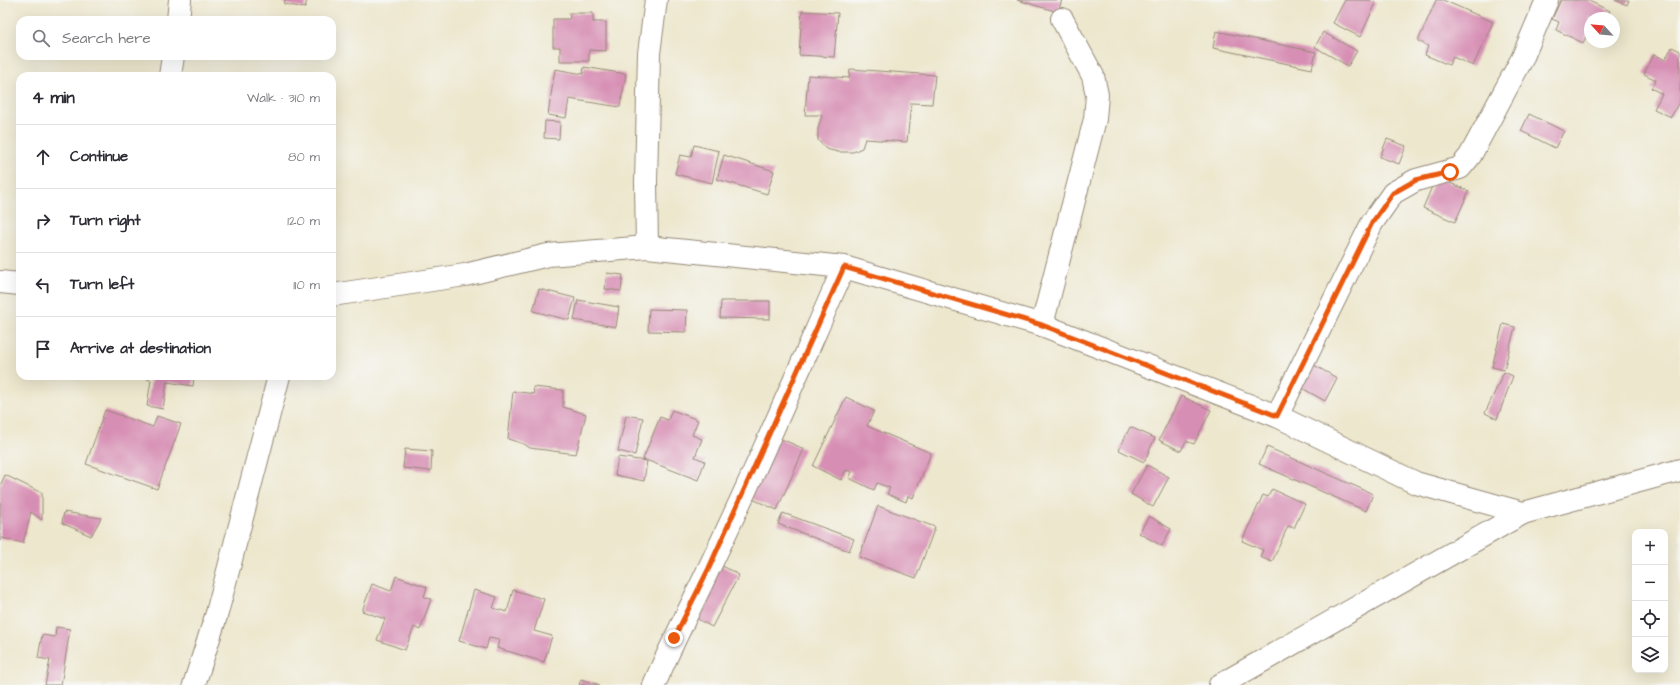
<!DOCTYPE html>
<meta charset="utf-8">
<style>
:root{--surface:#fff;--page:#f7f7f7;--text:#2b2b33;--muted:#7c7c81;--line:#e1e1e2}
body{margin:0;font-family:"Architects Daughter",sans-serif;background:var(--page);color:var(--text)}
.controls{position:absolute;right:12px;bottom:12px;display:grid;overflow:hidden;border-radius:8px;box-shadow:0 4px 16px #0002}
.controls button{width:36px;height:36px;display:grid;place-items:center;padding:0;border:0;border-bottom:1px solid var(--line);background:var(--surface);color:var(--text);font:20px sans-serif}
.compass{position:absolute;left:1584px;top:12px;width:36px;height:36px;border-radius:50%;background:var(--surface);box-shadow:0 4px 16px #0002;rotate:296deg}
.stop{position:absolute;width:12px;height:12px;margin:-9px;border:3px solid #ea580c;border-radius:50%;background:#fff}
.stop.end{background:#ea580c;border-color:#fff;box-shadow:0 1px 4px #0008}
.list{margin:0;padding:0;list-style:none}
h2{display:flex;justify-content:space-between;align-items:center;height:52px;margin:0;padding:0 16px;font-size:17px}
h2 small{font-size:13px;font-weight:400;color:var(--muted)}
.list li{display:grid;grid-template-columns:26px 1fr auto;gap:12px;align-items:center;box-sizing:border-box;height:64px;padding:0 16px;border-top:1px solid var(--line)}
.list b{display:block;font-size:15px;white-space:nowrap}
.list em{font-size:13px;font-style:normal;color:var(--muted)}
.icon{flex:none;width:22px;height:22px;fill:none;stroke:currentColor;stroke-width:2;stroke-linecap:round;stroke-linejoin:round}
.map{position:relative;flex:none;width:1680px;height:685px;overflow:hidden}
.search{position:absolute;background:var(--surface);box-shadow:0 4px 16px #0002;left:16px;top:16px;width:320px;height:44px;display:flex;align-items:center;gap:10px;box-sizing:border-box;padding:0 14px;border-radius:12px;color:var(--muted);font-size:15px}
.panel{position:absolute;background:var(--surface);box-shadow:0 4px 16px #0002;left:16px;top:72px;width:320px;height:308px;border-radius:12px}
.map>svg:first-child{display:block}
</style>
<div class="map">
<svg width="1680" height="685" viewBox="0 0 1680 685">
<rect width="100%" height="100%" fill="#f6f6f2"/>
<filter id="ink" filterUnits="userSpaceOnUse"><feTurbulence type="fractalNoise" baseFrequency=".025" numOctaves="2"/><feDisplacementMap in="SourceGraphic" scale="8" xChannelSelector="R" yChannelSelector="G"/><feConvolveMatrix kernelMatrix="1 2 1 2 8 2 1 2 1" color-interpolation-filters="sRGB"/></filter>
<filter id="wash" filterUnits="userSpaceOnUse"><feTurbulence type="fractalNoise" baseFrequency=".012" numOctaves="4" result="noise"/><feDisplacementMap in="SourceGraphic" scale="16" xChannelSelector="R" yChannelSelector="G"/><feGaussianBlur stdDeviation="0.9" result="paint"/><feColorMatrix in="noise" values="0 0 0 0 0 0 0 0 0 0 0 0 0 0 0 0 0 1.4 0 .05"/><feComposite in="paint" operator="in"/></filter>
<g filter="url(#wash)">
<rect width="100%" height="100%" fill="#ede7cd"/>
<g id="blocks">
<g fill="#d78eb4">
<polygon points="285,0 307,0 305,8 284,4"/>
<polygon points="1017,0 1062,0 1058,12"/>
<polygon points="1345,0 1369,0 1376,3 1360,37 1333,23"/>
<polygon points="1436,0 1443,0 1493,22 1473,66 1453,57 1449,65 1425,55 1428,46 1418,41"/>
<polygon points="1561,0 1587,0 1610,11 1606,18 1590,18 1590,37 1587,35 1583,43 1556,30 1559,22 1552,19"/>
<polygon points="1615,0 1629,0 1627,5"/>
<polygon points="802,11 838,13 834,57 799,55"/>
<polygon points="569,13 593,13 593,22 606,22 606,51 589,50 589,61 560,61 560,47 553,47 553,19 570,19"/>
<polygon points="1216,31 1316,52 1312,69 1213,48"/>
<polygon points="1323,32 1357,51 1348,66 1315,47"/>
<polygon points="1672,47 1680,51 1680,103 1679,102 1671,117 1654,109 1662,94 1651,88 1656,80 1644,74 1654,54 1665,60"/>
<polygon points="584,67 626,74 620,107 569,99 566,118 548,115 555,69 583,74"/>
<polygon points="850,69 935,75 932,104 911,103 907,142 865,139 862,148 853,152 838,152 826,149 818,140 818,129 822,115 805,115 808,75 849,78"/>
<polygon points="1529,114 1564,131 1555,148 1521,131"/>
<polygon points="545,121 560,122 559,139 544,138"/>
<polygon points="1387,139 1406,146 1399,164 1380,157"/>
<polygon points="694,145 719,151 712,183 675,174 680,155 691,157"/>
<polygon points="724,155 774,171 767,194 717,179"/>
<polygon points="1436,177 1469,191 1455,222 1423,208"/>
<polygon points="607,273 623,275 621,291 605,289"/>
<polygon points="539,289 575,298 569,320 533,311"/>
<polygon points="578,300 619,307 616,327 574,320"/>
<polygon points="721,301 770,301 770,319 720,318"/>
<polygon points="649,309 687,310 686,332 648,331"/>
<polygon points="1503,324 1515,327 1504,370 1492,367"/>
<polygon points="1312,364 1337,378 1325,401 1300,387"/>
<polygon points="1504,372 1513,376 1497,419 1485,413"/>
<polygon points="148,376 194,376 193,386 167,382 163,409 147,406 151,380 147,379"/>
<polygon points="533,387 563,390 563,407 586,414 576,454 530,448 524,444 508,439 513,391 534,394"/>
<polygon points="1181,396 1211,410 1194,444 1186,441 1181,451 1159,440"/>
<polygon points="846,397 874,411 867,426 931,453 913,498 908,496 906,502 887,494 890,488 877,483 874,490 849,478 852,472 846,470 841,480 813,466"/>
<polygon points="105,410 153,427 157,416 181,424 157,489 86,464"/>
<polygon points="672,410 698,420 692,435 702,439 695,457 705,461 698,480 643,459 660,417 668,420"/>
<polygon points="626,415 643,418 635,455 618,451"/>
<polygon points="1130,427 1155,438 1144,462 1119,450"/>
<polygon points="777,437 804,449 777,510 750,498"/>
<polygon points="1267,447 1373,494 1366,511 1259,464"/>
<polygon points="405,449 432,451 431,471 403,468"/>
<polygon points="618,457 647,461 644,481 615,475"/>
<polygon points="1147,465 1169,477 1153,507 1131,494"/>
<polygon points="5,475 42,493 42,520 31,512 23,543 2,538 0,542 0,486"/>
<polygon points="1272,489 1305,504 1294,528 1288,526 1272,562 1260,557 1263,550 1242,541 1263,495 1268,497"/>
<polygon points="878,506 935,527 916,578 859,557"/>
<polygon points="64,512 101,518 91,536 62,523"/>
<polygon points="783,513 854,539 849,551 778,524"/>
<polygon points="1149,516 1171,529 1162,546 1139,533"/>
<polygon points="719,564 739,575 712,627 692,616"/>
<polygon points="396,576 427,587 424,597 431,599 420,630 414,627 405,650 377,640 385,619 362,611 372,584 391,591"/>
<polygon points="474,590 497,597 493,608 507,612 513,590 544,599 534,631 552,636 544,662 497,648 499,640 489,638 486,649 459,641"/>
<polygon points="56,627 70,629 61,685 45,685 50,660 38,658 42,635 55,637"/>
<polygon points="581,679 600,685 579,685"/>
</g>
</g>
</g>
<g filter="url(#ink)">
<use href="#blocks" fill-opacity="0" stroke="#948876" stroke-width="1"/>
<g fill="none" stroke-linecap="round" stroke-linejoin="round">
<g stroke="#948876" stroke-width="24">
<g id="minor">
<polyline points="178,20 180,0"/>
<polyline points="170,76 173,56"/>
<polyline points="647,247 646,182 649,53 656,0"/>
<polyline points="0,282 20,284"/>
<polyline points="332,295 465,275 548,255 647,247 844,267 1042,325 1277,416 1416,483 1523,513 1680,470"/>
<polyline points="1042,325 1095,119 1097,95 1093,76 1062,19"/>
<polyline points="1277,416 1372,223 1393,193 1416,180 1460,168 1470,156 1522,59 1547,0"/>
<polyline points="194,685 217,613 279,376"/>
<path d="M654,685c17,-40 37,-78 55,-117 48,-99 91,-201 135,-301"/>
<polyline points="1220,685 1523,513"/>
</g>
</g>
<use href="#minor" stroke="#fff" stroke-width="22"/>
</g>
</g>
<g fill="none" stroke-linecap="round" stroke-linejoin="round" filter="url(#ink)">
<polyline stroke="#ea580c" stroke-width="5" points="674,638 709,568 844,267 1042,325 1277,416 1372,223 1393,193 1416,180 1450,172"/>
</g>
</svg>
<div class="controls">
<button>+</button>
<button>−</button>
<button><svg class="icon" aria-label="locate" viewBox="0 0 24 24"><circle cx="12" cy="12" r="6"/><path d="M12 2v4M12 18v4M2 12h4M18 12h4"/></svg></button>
<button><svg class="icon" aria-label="layers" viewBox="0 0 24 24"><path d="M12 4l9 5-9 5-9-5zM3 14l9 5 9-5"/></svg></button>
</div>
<svg class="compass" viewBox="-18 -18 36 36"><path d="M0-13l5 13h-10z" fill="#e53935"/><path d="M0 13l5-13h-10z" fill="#7c7c81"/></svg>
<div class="stop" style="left:1450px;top:172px"></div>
<div class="stop end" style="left:674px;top:638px"></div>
<div class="search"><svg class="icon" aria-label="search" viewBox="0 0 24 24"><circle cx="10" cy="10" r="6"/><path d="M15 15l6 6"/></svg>Search here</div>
<section class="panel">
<h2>4 min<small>Walk · 310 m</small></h2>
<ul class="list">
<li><svg class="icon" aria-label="ahead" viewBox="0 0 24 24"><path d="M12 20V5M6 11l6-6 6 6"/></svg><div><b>Continue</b></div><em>80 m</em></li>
<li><svg class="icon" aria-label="right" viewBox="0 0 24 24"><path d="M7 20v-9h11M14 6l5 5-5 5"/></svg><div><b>Turn right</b></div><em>120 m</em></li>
<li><svg class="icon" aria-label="left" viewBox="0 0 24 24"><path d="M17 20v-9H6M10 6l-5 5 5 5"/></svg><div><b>Turn left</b></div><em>110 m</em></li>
<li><svg class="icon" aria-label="arrive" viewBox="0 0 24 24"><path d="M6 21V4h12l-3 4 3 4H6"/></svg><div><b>Arrive at destination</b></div></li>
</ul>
</section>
</div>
